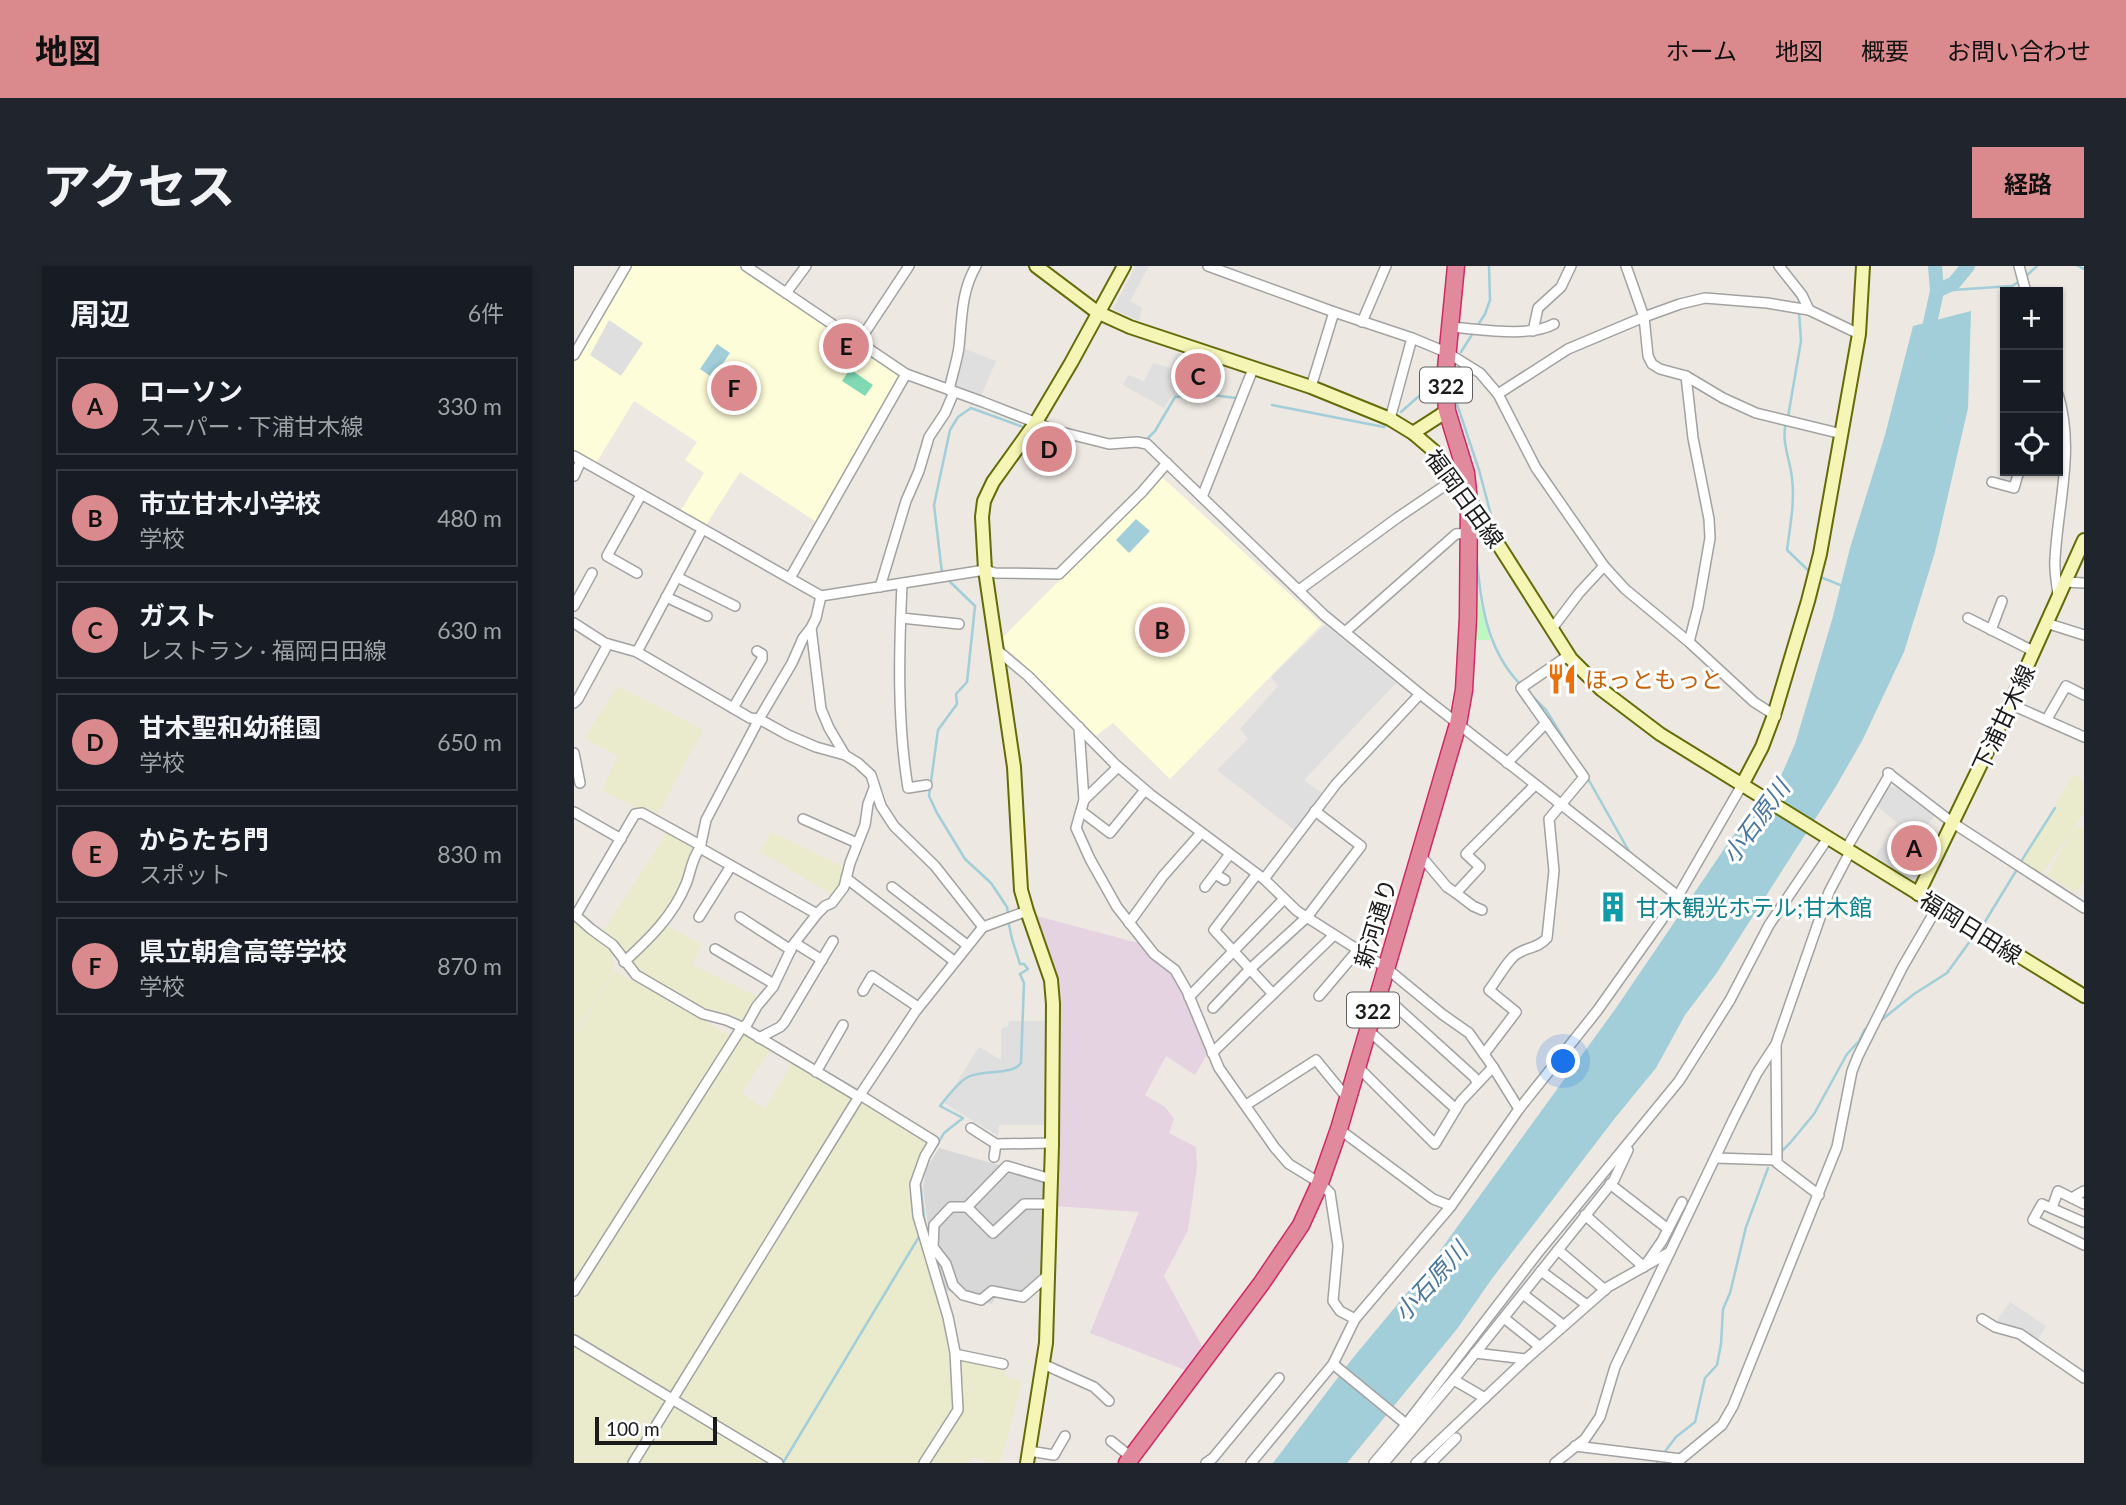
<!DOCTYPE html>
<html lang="ja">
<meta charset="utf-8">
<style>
:root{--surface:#171b24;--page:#20242c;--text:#f1f3f6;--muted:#9ea1a6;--line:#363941;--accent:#da898d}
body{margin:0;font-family:Lato,"Noto Sans JP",sans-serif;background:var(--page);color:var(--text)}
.controls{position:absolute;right:21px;top:21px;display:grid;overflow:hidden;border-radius:0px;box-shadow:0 2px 5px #0004}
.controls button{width:63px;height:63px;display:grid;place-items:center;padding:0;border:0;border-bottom:2px solid var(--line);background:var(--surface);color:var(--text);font:35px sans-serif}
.scale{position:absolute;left:21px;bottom:18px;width:122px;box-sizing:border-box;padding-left:7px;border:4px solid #1b1b1b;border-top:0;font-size:19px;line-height:24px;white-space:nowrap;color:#1b1b1b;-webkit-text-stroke:5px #fff;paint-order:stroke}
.you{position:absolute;left:990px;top:796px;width:24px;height:24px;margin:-18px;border:5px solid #fff;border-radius:50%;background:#1a73e8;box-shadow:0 0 0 10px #1a73e833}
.badge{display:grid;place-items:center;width:46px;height:46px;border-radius:50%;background:var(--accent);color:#111;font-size:23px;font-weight:700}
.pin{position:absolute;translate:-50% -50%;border:4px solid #fff;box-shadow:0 2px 7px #0006}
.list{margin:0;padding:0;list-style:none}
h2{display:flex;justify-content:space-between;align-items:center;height:91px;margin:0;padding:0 28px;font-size:30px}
h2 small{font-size:23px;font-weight:400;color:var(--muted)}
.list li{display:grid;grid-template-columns:46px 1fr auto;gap:21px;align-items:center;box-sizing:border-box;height:98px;margin:0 14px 14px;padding:0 14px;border:2px solid var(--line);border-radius:0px}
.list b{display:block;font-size:26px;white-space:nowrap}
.list p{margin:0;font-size:23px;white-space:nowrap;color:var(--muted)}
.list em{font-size:23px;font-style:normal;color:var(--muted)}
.icon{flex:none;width:38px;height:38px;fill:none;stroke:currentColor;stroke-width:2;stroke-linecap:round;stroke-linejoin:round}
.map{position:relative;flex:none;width:1510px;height:1197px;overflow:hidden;border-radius:0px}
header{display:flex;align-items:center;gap:42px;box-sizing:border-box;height:98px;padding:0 35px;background:var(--accent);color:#111}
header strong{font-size:33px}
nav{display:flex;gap:38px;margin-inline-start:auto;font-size:24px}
.intro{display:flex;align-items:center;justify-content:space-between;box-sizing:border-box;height:168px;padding:0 42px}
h1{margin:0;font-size:49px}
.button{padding:18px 32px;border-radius:0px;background:var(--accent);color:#111;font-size:24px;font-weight:700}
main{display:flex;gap:42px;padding:0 42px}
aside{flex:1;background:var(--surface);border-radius:0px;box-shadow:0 2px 5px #0004}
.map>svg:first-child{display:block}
</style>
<header>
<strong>地図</strong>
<nav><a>ホーム</a><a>地図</a><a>概要</a><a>お問い合わせ</a></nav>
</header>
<div class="intro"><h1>アクセス</h1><a class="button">経路</a></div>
<main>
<aside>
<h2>周辺<small>6件</small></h2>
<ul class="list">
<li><span class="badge">A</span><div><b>ローソン</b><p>スーパー · 下浦甘木線</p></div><em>330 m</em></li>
<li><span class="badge">B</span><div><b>市立甘木小学校</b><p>学校</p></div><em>480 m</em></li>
<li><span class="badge">C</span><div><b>ガスト</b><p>レストラン · 福岡日田線</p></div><em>630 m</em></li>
<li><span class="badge">D</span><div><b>甘木聖和幼稚園</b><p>学校</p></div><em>650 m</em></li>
<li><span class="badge">E</span><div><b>からたち門</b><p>スポット</p></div><em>830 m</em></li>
<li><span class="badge">F</span><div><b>県立朝倉高等学校</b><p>学校</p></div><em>870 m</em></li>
</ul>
</aside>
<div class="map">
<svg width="1510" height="1197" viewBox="0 0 1510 1197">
<rect width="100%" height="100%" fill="#ede8e1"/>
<polygon fill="#d9d8d8" points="365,882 474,913 470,1020 451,1034 422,1029 418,1038 370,1024 357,981 349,922 352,903"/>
<polygon fill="#e5d3e2" points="459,649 568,678 598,707 609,724 633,777 632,790 621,809 592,790 571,829 591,841 600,853 595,867 622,881 623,901 614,964 590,1010 629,1082 611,1104 516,1067 565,946 481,940 484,765"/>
<g fill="#fdfdd9">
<polygon points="56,0 169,0 328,110 244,257 166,206 130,262 105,247 130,207 111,194 123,176 60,135 21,199 0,184 0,94"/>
<polygon points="588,211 748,358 596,513 539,457 522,470 429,379 429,371"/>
</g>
<g fill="#eaebcc">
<polygon points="44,420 129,464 82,551 28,525 44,490 10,472"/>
<polygon points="1500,508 1510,516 1510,546 1502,559 1510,563 1510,615 1502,627 1473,609 1501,561 1467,609 1447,598 1483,541 1481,539"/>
<polygon points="95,564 122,579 115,591 110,614 86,656 51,690 28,667"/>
<polygon points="197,566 272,602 268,617 259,629 186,586"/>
<polygon points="0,654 36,682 40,704 0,768"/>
<polygon points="91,658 127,678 119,699 186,732 170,758 131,745 62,707 56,699 57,693"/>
<polygon points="41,705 157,770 0,1021 0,772"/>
<polygon points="168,764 197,782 168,827 191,843 218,796 279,833 96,1128 0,1069 0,1035"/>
<polygon points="286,833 356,875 337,920 378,1084 381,1143 347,1197 209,1197 104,1132"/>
<polygon points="0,1077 93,1134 55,1197 0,1197"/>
<polygon points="387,1093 432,1105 432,1111 448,1115 426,1197 415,1197 399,1191 395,1197 355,1197 387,1148"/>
<polygon points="99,1137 195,1197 63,1197"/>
</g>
<polygon fill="#bef7c1" points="903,326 916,374 900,374 900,327"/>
<polygon fill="#81dab5" points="276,103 299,119 291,130 268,115"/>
<g fill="#dfdfdf">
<polygon points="562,0 575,0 556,35 568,42 565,55 539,43"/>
<polygon points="35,54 69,77 47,110 16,89"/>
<polygon points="389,82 422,95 406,132 377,122"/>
<polygon points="602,87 621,91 611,119 618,121 617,126 597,131 590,142 549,119 554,109 570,115 579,97 597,102"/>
<polygon points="751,359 822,417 730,514 750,529 723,566 643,504 674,473 666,463 704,420 697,411"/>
<polygon points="1311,520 1328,522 1361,549 1353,559 1366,569 1356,580 1336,568 1326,583 1349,600 1342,617 1300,592 1323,557 1301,538"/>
<polygon points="435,755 472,755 471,859 425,859 424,870 370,837 405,781 427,794 427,763 434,760"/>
<polygon points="1436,1036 1472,1060 1463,1075 1420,1058"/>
</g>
<g fill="#a2ced9">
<polygon points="1397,45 1394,142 1361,286 1330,386 1288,475 1261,522 1142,708 1111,749 1082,802 1041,852 917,1014 883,1063 773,1197 699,1197 778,1093 852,1004 1042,742 1159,570 1203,519 1221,478 1258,354 1276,282 1311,169 1339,60"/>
<polygon points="143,78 156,87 139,112 126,103"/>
<polygon points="562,253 576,265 555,287 542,274"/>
</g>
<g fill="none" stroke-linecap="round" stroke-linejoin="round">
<g stroke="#a2ced9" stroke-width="2.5">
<polyline points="1504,0 1510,3"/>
<polyline points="1451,11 1463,0"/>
<polyline points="1212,16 1225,33 1225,40"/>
<polyline points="1363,25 1438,20 1446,15"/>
<polyline points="887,86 911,48 916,34 915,0"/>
<polyline points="880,110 880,129 905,204 917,249"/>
<polyline points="698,139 810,161"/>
<polyline points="827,146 862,115"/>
<polyline points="1214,151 1227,75 1225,46"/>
<path d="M1212,157c-5,19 4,36 6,55 3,24 -2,49 -5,72l24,23"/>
<polyline points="573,173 581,165 601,131 630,128 662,132"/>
<path d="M902,285c4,47 9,97 44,133"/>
<polyline points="368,307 360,239 376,164 384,151 397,142 449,161"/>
<polyline points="1246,311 1269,320"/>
<polyline points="372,312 401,340 393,416 382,428 383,438 364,464 355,530 363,547 391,593 417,617 433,641 434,647"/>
<polyline points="956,428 972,444 999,488"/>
<polyline points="1013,511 1056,587"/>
<polyline points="1446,597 1481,542"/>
<polyline points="1108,628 1120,636"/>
<polyline points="1409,659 1442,605"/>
<polyline points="1305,756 1340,728 1373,707 1399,671"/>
<path d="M362,881l8,-14 19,-15 -23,-12c8,-10 17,-23 28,-29 15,-8 44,-1 53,-14l3,-80 -4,-9 8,-5 -4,-5h-4l-8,-25 -4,-19"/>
<polyline points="1205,888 1216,877 1240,848 1273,788 1285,775 1291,763"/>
<polyline points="346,915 351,960"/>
<polyline points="1089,1188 1102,1171 1121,1156 1131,1112 1143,1099 1147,1078 1149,1043 1156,1027 1172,961 1194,902"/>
<polyline points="209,1197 346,969"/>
<polyline points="1083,1197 1083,1196"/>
</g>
<g stroke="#a2ced9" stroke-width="14">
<polyline points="1363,25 1380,17 1394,0"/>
<polyline points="1353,71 1363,25 1361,0"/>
</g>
<g stroke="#a2a2a2" stroke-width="12">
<g id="street">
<polyline points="172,0 332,108 409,136 483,165 535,178 563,176 573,178 750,349 846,428 1104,630"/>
<polyline points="634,0 760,46 838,72 874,87 906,107 924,128 962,202 1030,300 1051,323 1115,376 1180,436 1202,450"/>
<polyline points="1052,0 1070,51 1074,90 1078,98 1086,103 1112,110 1149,132 1182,147 1268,168"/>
<polyline points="1205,0 1228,29 1235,44"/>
<polyline points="1445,0 1452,26"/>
<polyline points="212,27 232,0"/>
<polyline points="788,56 812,0"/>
<path d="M876,61c29,2 79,11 104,-3"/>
<polyline points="959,65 964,42 987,21 997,0"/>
<polyline points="284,77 335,0"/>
<polyline points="0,89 52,0"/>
<polyline points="1112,110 1119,172 1135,253 1136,272 1124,341 1115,376"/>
<polyline points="737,121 760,46"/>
<path d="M375,124c3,-14 8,-29 10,-43 3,-29 2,-55 17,-81"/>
<polyline points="924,128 994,83 1070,51 1106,38 1131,32 1193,37 1235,44 1285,68"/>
<polyline points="816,153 838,72"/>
<polyline points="0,190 247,330 411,304 421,307 485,308 568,226 593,197"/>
<polyline points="0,210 7,195"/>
<polyline points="1418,216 1440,222 1445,205"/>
<polyline points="628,231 679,103"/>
<polyline points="63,307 33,290 67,229"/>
<polyline points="103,311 161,340"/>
<polyline points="216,312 332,108"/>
<polyline points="1491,316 1510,317"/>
<path d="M328,318c-3,68 -5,137 6,204l19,-3"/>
<polyline points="306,321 332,235 345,205 355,171 371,147 380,126"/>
<polyline points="725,324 823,252 882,212"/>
<polyline points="247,330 242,352 237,362 247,443 255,462 271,489"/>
<polyline points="92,331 133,350"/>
<path d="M1484,331c-1,-13 -4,-26 -3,-38 3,-56 20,-110 3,-165"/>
<polyline points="0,340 18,307"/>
<polyline points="327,352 385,358"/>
<polyline points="1394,352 1459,385"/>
<polyline points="0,357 31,377 63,386 176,452 185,453 214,469 242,481 271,489 284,497 297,509 307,540 320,560 361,600 409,661"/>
<polyline points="1472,357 1510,369"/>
<polyline points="237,362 229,372 218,397 185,453 132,554 126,582 243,648"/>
<polyline points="977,364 1005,327 1030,300"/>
<polyline points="1417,364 1428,335"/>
<polyline points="771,366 882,268 894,267"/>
<polyline points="423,384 454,410 541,498 576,528 690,613 723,645 811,701 868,748 895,767 919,801 887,835 861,878 784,801"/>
<polyline points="63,386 128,264"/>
<polyline points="0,437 4,433 34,378"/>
<polyline points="1436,438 1510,471"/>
<polyline points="159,442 188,393 188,388 183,385"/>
<polyline points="1473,453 1492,420 1510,429"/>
<polyline points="505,461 510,534 502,562 516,593 543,641 580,688 601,704 613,725 645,802 701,882 715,898 746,917 756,927 764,980 759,1035 766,1045 781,1053 759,1098 677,1197"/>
<polyline points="0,487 6,517"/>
<polyline points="933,497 972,457"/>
<polyline points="1314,507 1379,557 1510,642"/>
<polyline points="510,534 544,501"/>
<polyline points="507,545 536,567 571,524"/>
<polyline points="0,546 47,573"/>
<polyline points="229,553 283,577"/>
<polyline points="1272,583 1316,508"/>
<polyline points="846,589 873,621 882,627 906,601 892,588 961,519"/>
<polyline points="641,608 651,614"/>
<polyline points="683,608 640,664 699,728"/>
<polyline points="272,612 380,695"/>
<polyline points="690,613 762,518 846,428"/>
<polyline points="318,621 393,679"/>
<polyline points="631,621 656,588"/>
<polyline points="882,627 899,640 908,644"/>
<polyline points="0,648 17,663 39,679 62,709 129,748 152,754 168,761 285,831"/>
<polyline points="2,649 61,548 68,547 126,579"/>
<polyline points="125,651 157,600"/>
<polyline points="166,651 217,684"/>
<polyline points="555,657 589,610 627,567"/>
<polyline points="221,677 248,694"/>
<polyline points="141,683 200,718"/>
<path d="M50,696c25,-23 49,-46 62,-78 5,-12 5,-24 14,-36"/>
<polyline points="289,725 298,710 344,741"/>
<polyline points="805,725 900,811 903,816"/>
<polyline points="745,730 784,684"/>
<polyline points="615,731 710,633"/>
<polyline points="639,742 676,703 733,651 787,580 741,545"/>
<polyline points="794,764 882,843"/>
<polyline points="185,772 206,761 210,757 259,675"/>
<polyline points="1202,778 1203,897 1245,929"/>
<polyline points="638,787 760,669"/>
<path d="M910,788l32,-42 -27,-22c8,-10 15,-24 24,-33 10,-10 25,-8 34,-19l7,-67 -5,-52 35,-42 -63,-89 48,-33"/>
<polyline points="919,801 945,843"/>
<polyline points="242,806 269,759"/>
<polyline points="286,829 360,875 351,890 341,918 344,950 374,1051 381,1086 384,1144 350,1197"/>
<polyline points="672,839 742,794 774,833"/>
<polyline points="397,862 422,878 478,877"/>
<polyline points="765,863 859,933 877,940 945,843 1023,745 1087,655 1104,630 1168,519"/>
<polyline points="420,891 422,878"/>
<polyline points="1141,892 1203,894"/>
<polyline points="1036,918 1094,963"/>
<polyline points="1510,925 1498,932 1510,938"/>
<polyline points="393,941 419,967 450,938 476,938"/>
<polyline points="1478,942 1484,925 1498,932"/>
<polyline points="1011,949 1070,1001 1088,975 1108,936"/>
<polyline points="1509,956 1468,938 1459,954 1510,979"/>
<polyline points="984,984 1031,1024"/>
<polyline points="967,1005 1013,1039"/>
<polyline points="474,1009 449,1031 418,1025 407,1034 389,1029 379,1019 372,998 359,981 360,959 377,941 393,941 433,900 477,913"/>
<polyline points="0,1025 168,761 173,758 183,740 199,721 219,679 243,648 251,640 258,637 270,621 276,597 291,559 294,538 300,522"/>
<polyline points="949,1028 989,1059"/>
<polyline points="930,1052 965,1080"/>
<polyline points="781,1053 877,940"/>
<polyline points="1408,1053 1421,1061 1446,1068 1510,1112"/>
<polyline points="0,1074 204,1197"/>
<polyline points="901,1087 952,1093"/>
<polyline points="381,1088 429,1098"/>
<polyline points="469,1098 520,1121 535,1135"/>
<polyline points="759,1098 832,1158"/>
<polyline points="880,1114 911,1132"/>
<polyline points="537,1175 557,1191"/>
<polyline points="1001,1180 1107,1193"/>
<polyline points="455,1185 480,1189 491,1170"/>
<polyline points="59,1197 286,829 341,746 409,661 453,645"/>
<polyline points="632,1197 639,1192 705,1112"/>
<polyline points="800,1197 827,1165 963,988 1105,815 1156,734 1195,659 1254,572"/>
<polyline points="810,1197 887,1105 1040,914 1054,884"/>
<polyline points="842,1197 952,1093 1034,1021 1096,986"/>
<polyline points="857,1197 882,1172"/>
<polyline points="981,1197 1011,1173 1026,1151 1041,1101 1160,852 1183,807 1202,778 1255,626 1276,586"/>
<polyline points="1102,1197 1148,1159 1159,1140 1263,881 1278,805 1284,790 1328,702 1364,640"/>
</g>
</g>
<g stroke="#636c09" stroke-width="16">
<g id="secondary">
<polyline points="462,0 523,46 556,61 737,121 816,153 839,167 860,185 882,212 997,393 1028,424 1086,468 1510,730"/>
<polyline points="839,167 873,145"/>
<polyline points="1168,519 1188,481 1200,449 1234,335 1246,288 1285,68 1289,0"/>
<polyline points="1344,628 1436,438 1510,274"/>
<polyline points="453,1197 472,1077 478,879 479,738 477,714 453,645 447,624 440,501 411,304 408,251 410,235 419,216 462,156 497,97 550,0"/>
</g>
</g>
<g stroke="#cf2a66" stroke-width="19">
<polyline id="highway" points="553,1197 687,1018 727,959 746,917 765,863 884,458 890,424 894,352 895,235 892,207 873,145 871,113 882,0"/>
</g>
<use href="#street" stroke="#fff" stroke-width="9"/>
<use href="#secondary" stroke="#f5f6b5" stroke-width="12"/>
<use href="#highway" stroke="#e28a9d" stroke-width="16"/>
</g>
<defs>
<g id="restaurant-bare" transform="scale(2.415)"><path d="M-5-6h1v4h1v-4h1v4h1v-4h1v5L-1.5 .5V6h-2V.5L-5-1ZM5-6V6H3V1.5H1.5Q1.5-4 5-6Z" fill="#e8710a" stroke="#fff" stroke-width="2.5" paint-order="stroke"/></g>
<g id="building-bare" transform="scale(2.415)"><path d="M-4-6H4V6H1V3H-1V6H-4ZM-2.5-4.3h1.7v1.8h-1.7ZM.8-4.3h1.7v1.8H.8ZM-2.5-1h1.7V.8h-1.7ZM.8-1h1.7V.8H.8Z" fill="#0f9aa8" stroke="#fff" stroke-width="2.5" paint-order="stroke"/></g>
</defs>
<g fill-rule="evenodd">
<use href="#restaurant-bare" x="988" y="413"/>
<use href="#building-bare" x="1039" y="641"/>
</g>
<g text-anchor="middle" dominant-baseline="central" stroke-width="6" stroke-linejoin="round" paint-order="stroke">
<g fill="#fff" stroke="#5f5f5f" stroke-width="2">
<rect x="846" y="101.5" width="52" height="35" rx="5"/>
<rect x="773" y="726.5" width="52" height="35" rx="5"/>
</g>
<g font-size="21" font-weight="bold" fill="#1b1b1b">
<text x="872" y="119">322</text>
<text x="799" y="744">322</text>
</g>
<g font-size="23" fill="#1b1b1b" stroke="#fff">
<text transform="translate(891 232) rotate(54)">福岡日田線</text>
<text transform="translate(1429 452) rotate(-65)">下浦甘木線</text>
<text transform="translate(801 657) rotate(-73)">新河通り</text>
<text transform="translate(1397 661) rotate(32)">福岡日田線</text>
</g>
<g font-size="23" fill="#c56008" stroke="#fff" text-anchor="start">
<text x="1011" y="413">ほっともっと</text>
</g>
<g font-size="23" fill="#0d838f" stroke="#fff" text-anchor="start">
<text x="1062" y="641">甘木観光ホテル;甘木館</text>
</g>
<g font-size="24" font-style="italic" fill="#49769f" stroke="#fff">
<text transform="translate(1181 555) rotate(-54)">小石原川</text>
<text transform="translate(856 1015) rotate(-48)">小石原川</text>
</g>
</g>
</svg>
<div class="controls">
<button>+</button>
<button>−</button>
<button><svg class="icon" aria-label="locate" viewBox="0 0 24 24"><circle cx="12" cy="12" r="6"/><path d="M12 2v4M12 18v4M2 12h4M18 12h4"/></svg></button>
</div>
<div class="scale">100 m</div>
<div class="you"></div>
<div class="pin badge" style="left:1340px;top:582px">A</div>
<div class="pin badge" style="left:588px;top:364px">B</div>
<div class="pin badge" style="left:624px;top:110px">C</div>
<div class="pin badge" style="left:475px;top:183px">D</div>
<div class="pin badge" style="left:272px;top:80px">E</div>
<div class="pin badge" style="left:160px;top:122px">F</div>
</div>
</main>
